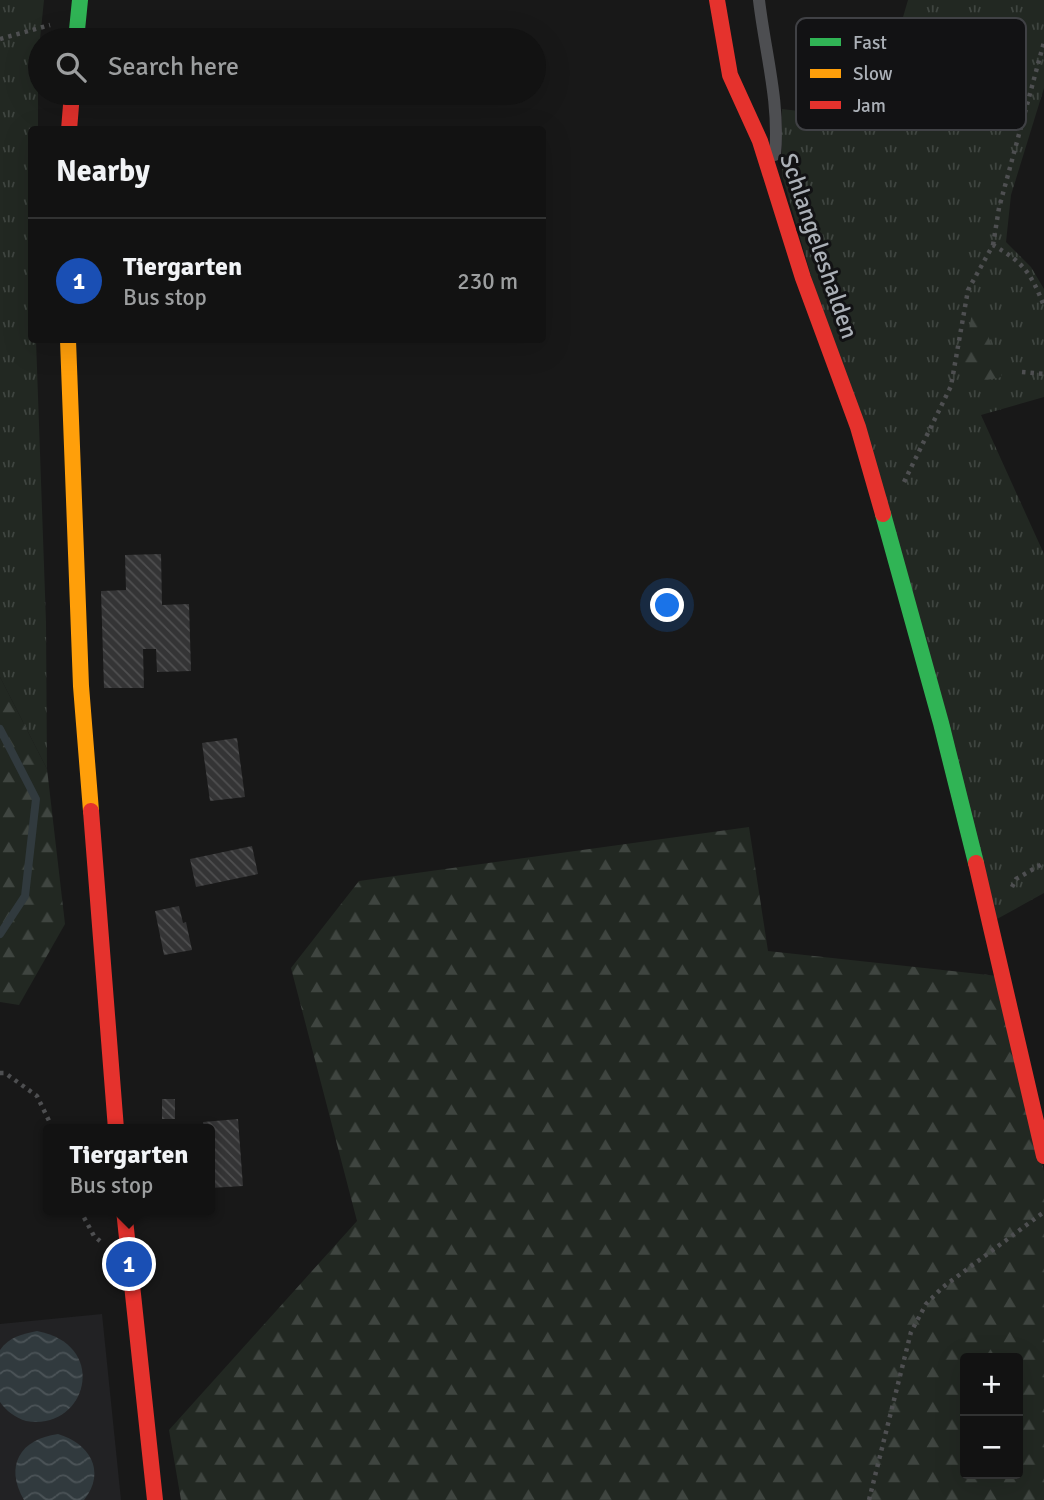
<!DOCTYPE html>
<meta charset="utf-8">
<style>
:root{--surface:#121212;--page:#1b1b1b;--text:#f1f3f6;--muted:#9c9e9f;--line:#313232;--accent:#d93025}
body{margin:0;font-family:Signika,sans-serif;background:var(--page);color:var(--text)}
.controls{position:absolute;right:21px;bottom:21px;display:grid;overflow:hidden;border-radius:7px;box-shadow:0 7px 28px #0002}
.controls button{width:63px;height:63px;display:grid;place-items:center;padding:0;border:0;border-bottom:2px solid var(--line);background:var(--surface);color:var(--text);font:35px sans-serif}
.you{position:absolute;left:668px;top:606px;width:24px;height:24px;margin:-18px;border:5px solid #fff;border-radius:50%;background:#1a73e8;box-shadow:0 0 0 10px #1a73e833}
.badge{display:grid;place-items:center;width:46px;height:46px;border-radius:50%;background:var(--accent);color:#fff;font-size:23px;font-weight:700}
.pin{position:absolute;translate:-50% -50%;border:4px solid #fff;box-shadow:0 2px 7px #0006}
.popup{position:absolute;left:43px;top:1124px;width:172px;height:91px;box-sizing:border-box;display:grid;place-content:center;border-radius:7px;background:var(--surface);filter:drop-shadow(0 2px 5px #0005);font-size:23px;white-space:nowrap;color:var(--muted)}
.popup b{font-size:26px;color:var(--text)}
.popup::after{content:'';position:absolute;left:50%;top:100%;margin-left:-14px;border:14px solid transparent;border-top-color:var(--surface)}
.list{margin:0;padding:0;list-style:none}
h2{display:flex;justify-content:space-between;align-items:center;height:91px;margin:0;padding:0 28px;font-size:30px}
h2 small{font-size:23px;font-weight:400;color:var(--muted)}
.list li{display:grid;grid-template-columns:46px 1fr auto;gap:21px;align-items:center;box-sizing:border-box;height:126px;padding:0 28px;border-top:2px solid var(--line)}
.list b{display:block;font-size:26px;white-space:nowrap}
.list p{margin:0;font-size:23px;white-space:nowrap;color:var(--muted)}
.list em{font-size:23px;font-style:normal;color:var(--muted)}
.icon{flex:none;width:38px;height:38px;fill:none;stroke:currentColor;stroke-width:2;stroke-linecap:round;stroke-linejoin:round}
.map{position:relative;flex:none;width:1044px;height:1500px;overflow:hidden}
.search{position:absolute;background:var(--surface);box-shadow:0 7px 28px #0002;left:28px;top:28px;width:518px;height:77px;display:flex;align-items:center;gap:18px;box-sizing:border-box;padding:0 24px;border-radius:38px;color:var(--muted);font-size:26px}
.panel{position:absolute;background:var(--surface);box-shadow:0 7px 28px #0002;left:28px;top:126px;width:518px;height:217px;border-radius:7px}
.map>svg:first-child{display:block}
</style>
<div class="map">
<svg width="1044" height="1500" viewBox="0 0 1044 1500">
<defs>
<pattern id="grass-tufts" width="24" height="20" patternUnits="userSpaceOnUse" patternTransform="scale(1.75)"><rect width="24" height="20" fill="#222822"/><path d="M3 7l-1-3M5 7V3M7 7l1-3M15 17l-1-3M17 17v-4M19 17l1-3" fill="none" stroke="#3f4540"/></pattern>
<pattern id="forest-firs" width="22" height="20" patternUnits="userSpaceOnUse" patternTransform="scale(1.75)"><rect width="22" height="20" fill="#222822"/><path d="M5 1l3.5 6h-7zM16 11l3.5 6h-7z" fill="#3f4540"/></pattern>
<pattern id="water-waves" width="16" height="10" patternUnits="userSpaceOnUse" patternTransform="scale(1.75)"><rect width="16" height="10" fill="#313a3e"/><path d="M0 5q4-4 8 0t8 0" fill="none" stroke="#4c5458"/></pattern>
<pattern id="building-back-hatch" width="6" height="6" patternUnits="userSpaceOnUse" patternTransform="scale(1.75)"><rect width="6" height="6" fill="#343435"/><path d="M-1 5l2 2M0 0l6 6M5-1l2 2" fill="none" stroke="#4f4f50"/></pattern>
</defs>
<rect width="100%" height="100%" fill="#181818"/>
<polygon fill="#222224" points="102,1314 121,1500 0,1500 0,1324"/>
<g fill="url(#grass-tufts)">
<polygon points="0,0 44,0 38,58 38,129 32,130 32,340 36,340 46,622 47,769 0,677"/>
<polygon points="908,0 1044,0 1044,88 1011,195 1006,242 1031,267 1044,289 1044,397 981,415 1044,554 1044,893 997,919 782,175 782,109 873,120"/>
</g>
<g fill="url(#forest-firs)" fill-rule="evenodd">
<polygon points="975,296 1002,377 959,386"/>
<polygon points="0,677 47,769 65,924 19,1005 0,1002"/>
<path d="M749,827l19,124 230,25 46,195v329h-863l-12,-70 188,-209 -66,-253 68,-87zM965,1358h53v116h-53z"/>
</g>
<g fill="url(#water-waves)">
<path d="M37,1331c74,14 49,101 -11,90 -10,-3 -20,-10 -26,-19v-52c9,-13 22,-16 37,-19z"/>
<path d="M58,1434c31,9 49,37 26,66h-60c-20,-34 -4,-61 34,-66z"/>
</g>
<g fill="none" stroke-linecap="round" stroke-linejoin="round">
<polyline stroke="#313a3e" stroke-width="8" points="0,729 36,799 25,896 0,934"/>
</g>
<g fill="url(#building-back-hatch)">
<polygon points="161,554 162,605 189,604 191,671 157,672 156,649 143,649 144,688 104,688 101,591 126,590 125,555"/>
<polygon points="237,738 245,797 210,801 202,743"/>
<polygon points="252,846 258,874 196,887 190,859"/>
<polygon points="179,906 183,923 186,922 192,950 164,955 155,911"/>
<rect x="162" y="1099" width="13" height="20"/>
<polygon points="238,1119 243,1186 210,1188 210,1129 204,1129 203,1122"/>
</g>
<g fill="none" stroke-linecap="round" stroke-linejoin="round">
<g stroke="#4e4f51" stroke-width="4.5" stroke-dasharray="3.5 5" stroke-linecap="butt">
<polyline points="0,39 50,25"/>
<polyline points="993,245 999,208 1044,42"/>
<polyline points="1022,372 1044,374"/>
<path d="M904,482l47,-96 17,-96 25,-45c31,18 38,28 51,61"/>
<polyline points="1012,887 1016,879 1044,863"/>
<polyline points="0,1073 5,1073 37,1096 53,1129"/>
<polyline points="80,1210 94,1236 100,1241"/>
<polyline points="869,1500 911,1332 926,1304 943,1287 1044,1212"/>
</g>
<path stroke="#4d4e51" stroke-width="12" d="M759,0c6,52 21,102 16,155"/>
<g stroke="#30b455" stroke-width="16">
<polyline points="76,40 80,0"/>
<polyline points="883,514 941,723 976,863"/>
</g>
<polyline stroke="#ff9f0a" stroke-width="16" points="68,340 81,686 91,811"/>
<g stroke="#e5322d" stroke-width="16">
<polyline points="717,0 730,75 760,141 803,278 858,427 883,514"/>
<polyline points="69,130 72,93"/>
<polyline points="91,811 116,1129"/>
<polyline points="976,863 1044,1156"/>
<polyline points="124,1210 155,1500"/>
</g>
</g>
<g text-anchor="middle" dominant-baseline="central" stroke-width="6" stroke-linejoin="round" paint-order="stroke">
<g font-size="24" fill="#abb0b7" stroke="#121214">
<text transform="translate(819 246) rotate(71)">Schlangeleshalden</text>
</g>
</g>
<rect x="796" y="18" width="230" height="112" rx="10" fill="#121214" stroke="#404145" stroke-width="2"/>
<rect x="810" y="38" width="31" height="8" fill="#30b455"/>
<rect x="810" y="69" width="31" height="9" fill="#ff9f0a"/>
<rect x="810" y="101" width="31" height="8" fill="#e5322d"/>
<g font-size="19" fill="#abb0b7">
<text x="853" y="49">Fast</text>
<text x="853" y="80">Slow</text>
<text x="853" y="112">Jam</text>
</g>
</svg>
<div class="controls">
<button>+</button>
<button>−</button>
</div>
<div class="you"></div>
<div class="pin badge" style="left:129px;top:1264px;background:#1a4fb4">1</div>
<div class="popup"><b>Tiergarten</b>Bus stop</div>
<div class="search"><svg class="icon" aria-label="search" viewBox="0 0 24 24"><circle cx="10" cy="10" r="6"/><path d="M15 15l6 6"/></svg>Search here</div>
<section class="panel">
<h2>Nearby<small></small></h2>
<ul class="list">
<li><span class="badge" style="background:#1a4fb4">1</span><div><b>Tiergarten</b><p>Bus stop</p></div><em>230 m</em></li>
</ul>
</section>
</div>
